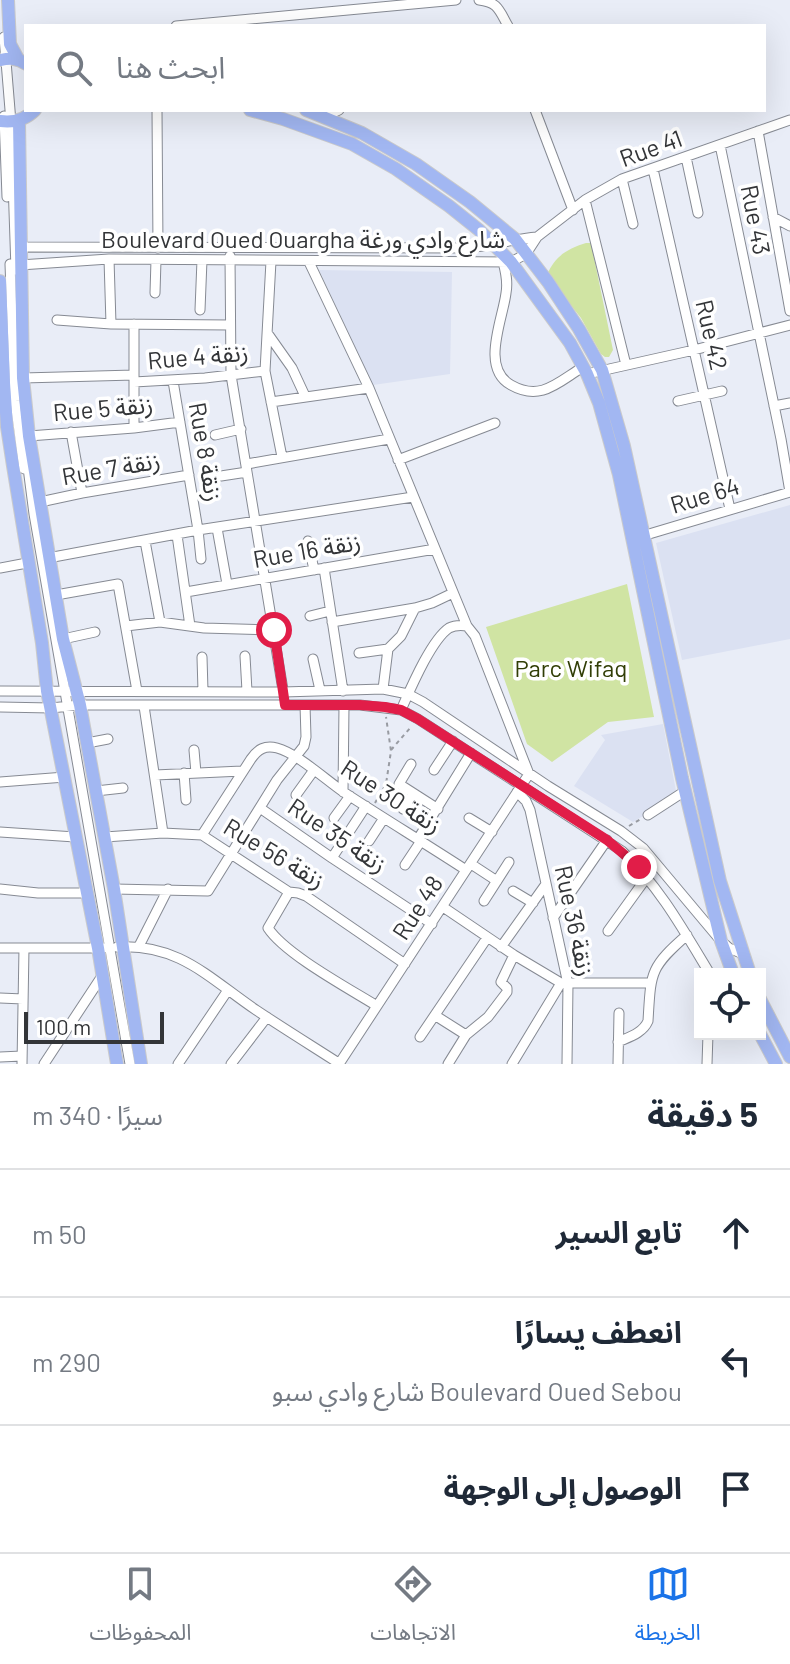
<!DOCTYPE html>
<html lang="ar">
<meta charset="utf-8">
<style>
:root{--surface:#fff;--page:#f2f2f3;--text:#1f2937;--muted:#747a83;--line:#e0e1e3;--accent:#1a73e8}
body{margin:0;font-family:Barlow,"Noto Sans Arabic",sans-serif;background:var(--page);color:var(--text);direction:rtl}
.controls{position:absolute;right:24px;bottom:24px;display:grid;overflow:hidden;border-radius:0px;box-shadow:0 8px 32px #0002}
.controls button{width:72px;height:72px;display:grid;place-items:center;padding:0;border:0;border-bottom:2px solid var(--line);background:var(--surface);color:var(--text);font:40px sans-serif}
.scale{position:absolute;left:24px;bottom:20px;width:140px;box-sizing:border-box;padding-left:8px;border:4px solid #333538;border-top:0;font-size:22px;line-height:28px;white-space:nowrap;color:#333538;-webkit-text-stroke:6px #fff;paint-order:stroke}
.stop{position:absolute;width:24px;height:24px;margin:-18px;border:6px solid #e11d48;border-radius:50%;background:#fff}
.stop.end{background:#e11d48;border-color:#fff;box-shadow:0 2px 8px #0008}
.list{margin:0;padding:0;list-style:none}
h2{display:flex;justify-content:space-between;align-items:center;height:104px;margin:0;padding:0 32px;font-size:34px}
h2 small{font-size:26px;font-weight:400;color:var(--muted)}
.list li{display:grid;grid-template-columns:52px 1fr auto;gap:24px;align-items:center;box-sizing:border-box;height:128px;padding:0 32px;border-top:2px solid var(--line)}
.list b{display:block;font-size:30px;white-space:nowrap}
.list p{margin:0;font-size:26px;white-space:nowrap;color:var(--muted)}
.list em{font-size:26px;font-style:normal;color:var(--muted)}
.icon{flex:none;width:44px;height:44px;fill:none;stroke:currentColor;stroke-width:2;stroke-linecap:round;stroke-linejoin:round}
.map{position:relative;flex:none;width:790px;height:1064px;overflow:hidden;direction:ltr}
.search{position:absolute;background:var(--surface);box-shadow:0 8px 32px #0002;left:24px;right:24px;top:24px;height:88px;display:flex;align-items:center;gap:20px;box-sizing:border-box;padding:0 28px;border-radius:0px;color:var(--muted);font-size:30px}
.sheet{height:488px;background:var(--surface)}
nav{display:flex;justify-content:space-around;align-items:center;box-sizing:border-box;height:112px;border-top:2px solid var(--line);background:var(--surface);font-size:22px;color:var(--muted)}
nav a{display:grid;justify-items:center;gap:4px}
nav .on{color:var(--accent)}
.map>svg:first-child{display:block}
.built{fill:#dbe1f2}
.green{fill:#d0e4a3}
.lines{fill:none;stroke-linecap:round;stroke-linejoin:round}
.minor-casing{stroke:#868a93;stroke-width:11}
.major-casing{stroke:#cacacb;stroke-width:14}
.path{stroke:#989ba2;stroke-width:2;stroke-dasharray:4 4;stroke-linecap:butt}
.minor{stroke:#fff;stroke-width:9}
.major{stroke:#a2b7f2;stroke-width:12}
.route{stroke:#e11d48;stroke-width:10}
.labels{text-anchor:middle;stroke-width:7;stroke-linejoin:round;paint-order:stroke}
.street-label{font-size:24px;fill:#333538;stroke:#fff}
.park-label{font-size:24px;fill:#313e06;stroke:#fff}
</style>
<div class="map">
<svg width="790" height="1064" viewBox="0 0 790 1064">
<rect width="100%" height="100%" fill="#e9edf7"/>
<!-- built -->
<path class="built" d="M319,270l133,2 -2,102 -77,11z
M790,505v134l-108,21 -26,-117z
M663,724l14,72 -44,26 -59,-36 31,-46 -4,-5z"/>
<!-- green -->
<path class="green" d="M586,243h5l22,107 -4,7h-4l-4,-3 -20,-36 -34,-43c8,-19 20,-26 39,-32z
M627,584l27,133 -46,5 -56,40 -25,-18 -41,-117z"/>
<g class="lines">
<defs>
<path id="minor" d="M479,0c19,2 20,10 29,26
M176,26l280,-26
M4,37l7,85 5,148
M157,110l1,138
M535,110l38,100
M4,116l3,81
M325,116l14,-6
M758,131l32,180
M720,145l61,294 9,53
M686,157l12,56
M653,169l77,340
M622,179l11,45
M585,200l41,165
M773,217l17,9
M20,247l446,1c24,-2 47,-9 71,-11
M230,256l1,119 53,321
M109,259l2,65
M271,261l-6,110 17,86
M309,262l60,126 98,238 8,10 54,138 -190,290
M503,262c3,11 5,20 3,31 -3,26 -26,75 5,92 30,17 47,-3 72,-18
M10,264l5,137 9,68
M20,265l89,-6 402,3 15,-8 11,-17 48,-37 37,-21 168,-59
M155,293l1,-33
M200,310l2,-50
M57,320l54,4 119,1
M268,334l24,34 13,28
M587,374l107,-24 96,-25
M23,378l111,-3
M173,381l25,149 3,29
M134,382l71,-4 60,-7
M678,401l44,-10
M271,402l98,-14
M774,406l16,-3
M134,428v-104
M71,432l11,61
M215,435l26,-6
M29,436l105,-8 46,-6
M27,460l7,54 96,550
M398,460l97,-37
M247,464l142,-25
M221,476l26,-4
M40,502l42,-9 107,-18
M217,528l10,56
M177,535l13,91
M639,537l151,-45
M145,541l15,81
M308,541l6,29
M48,558l150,-28 215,-33
M0,568l27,-5
M324,568l19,123
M186,592l249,-43
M56,595l62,-11 19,107
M310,616l20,-5
M332,622l83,-14 17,-5 21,-10
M126,626l34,-4 44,6 70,2
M63,639l32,-7
M359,653l29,-4
M245,656l2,35
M202,657l1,34
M313,659l7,31
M383,689l5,-40 13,-13 14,-28
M0,691l283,1 100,-3 25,5 15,8 125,84 73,45 22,17 78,93 8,7 14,6
M144,706l19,127
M0,707l51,1 29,-3h280l41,5 17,9 204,132c37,35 62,80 88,123
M401,710c9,-20 30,-70 48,-82 6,-3 11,-3 18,-2
M87,743l21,-4
M194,750l2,23
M411,764l-12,20 39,25
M434,770l19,-29
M184,773l2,27
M155,775l87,-4
M0,782l65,-5
M96,791l27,-3
M343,792l1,-86
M517,792l9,9 4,9 38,174 -1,80
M296,795l18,-25
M260,808l72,50 100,66
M403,809l10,-16
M648,815l37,-24
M334,818l16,-22
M469,818l23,14
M0,832l75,5
M202,835l49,-76c7,-10 14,-14 26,-11 20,5 50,33 68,45 40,26 81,51 121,77
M105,837l58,-4 39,2 87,57 9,1 8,3 99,68
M418,839l53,-86
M369,841l15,-23
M332,858l34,-52
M471,864l26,17
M405,865l16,-24
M0,889l38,4h49
M114,889l94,2 69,-111 27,-34 2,-9 -1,-32
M513,891l20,12
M289,892l-21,36c17,26 80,60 109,78
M484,901l25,-39
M443,907l71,48 47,28h89
M553,918l54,-78
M608,931l39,-54
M139,946l29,-57
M117,947c61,-4 92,31 139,63 27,18 56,36 84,54
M501,947l45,-63
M0,948h103
M0,998l23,1
M436,1016l30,19
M420,1037l67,-99
M618,1042c11,-5 25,-9 30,-21 3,-48 1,-53 39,-86
M0,1057l22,-1
M22,1064l2,-116
M44,1064l58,-88
M178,1064l50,-74
M231,1064l36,-47
M448,1064l18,-29 22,-18 19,-25v-4l-6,-6 13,-27
M512,1064l49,-81
M618,1064l1,-51
M707,1064l1,-30"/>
<path id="major" d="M8,0l2,44 8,15
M0,60c10,-2 18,-2 26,4
M250,110l33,9 69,25 44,25 53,37 30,24 32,32 59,81 17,31 12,29 20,72 63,303 39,163 12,33
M306,110l56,23 54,31 54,38 45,37 33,43 31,47 23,41 22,76 96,435 30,93
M0,121c14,2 25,-1 35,-11
M19,121l4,257 6,58 34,203 17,66 34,184 27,175
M0,281l4,102 3,44 6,39 29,177 5,48 51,257 19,116
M760,999l30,58
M760,1034l16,30"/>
</defs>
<!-- minor casing -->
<use href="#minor" class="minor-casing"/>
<!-- major casing -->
<use href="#major" class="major-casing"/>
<!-- path -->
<path class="path" d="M391,750l20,-23
M375,803l11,-19 5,-33 -5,-34
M629,826l12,-7"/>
<!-- minor -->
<use href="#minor" class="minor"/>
<!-- major -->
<use href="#major" class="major"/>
</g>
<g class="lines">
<!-- route -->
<path class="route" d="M274,630l11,75h75l25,2 16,3 17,9 189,121 32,27"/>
</g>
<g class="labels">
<!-- street labels -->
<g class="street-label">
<text transform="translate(651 149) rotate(-20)" y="8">Rue 41</text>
<text transform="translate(755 220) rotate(79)" y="8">Rue 43</text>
<text x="303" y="248">Boulevard Oued Ouargha شارع وادي ورغة</text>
<text transform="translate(711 335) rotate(77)" y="8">Rue 42</text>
<text transform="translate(198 357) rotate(-5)" y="8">Rue 4 زنقة</text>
<text transform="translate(103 409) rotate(-5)" y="8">Rue 5 زنقة</text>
<text transform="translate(205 452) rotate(80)" y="8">Rue 8 زنقة</text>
<text transform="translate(111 469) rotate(-10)" y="8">Rue 7 زنقة</text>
<text transform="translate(705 496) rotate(-17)" y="8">Rue 64</text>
<text transform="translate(307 551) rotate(-10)" y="8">Rue 16 زنقة</text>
<text transform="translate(391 797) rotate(33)" y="8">Rue 30 زنقة</text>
<text transform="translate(337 836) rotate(34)" y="8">Rue 35 زنقة</text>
<text transform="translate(274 854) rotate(31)" y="8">Rue 56 زنقة</text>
<text transform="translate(418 908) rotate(-57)" y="8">Rue 48</text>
<text transform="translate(574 921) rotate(78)" y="8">Rue 36 زنقة</text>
</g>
<!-- park labels -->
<g class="park-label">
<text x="571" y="677">Parc Wifaq</text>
</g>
</g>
</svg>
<div class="controls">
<button><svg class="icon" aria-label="locate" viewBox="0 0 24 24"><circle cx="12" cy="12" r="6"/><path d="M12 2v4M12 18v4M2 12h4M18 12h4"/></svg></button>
</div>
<div class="scale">100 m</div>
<div class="stop" style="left:274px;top:630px"></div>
<div class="stop end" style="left:639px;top:867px"></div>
<div class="search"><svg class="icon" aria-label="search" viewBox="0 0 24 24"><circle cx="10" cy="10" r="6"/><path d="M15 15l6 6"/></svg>ابحث هنا</div>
</div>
<section class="sheet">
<h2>5 دقيقة<small>سيرًا · 340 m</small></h2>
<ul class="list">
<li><svg class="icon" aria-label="ahead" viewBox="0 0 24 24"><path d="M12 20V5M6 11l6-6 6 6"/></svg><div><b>تابع السير</b></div><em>50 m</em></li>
<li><svg class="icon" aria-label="left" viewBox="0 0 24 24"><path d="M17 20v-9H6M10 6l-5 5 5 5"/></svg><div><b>انعطف يسارًا</b><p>Boulevard Oued Sebou شارع وادي سبو</p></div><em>290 m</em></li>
<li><svg class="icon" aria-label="arrive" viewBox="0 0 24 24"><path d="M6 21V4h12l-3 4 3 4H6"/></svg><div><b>الوصول إلى الوجهة</b></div></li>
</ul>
</section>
<nav>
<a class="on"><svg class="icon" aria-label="map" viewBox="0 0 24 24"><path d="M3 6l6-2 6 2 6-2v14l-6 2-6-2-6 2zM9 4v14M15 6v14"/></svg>الخريطة</a>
<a><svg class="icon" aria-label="directions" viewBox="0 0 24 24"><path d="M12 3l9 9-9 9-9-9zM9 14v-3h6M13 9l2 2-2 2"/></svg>الاتجاهات</a>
<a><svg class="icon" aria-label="saved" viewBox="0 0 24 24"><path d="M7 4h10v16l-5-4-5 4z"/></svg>المحفوظات</a>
</nav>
